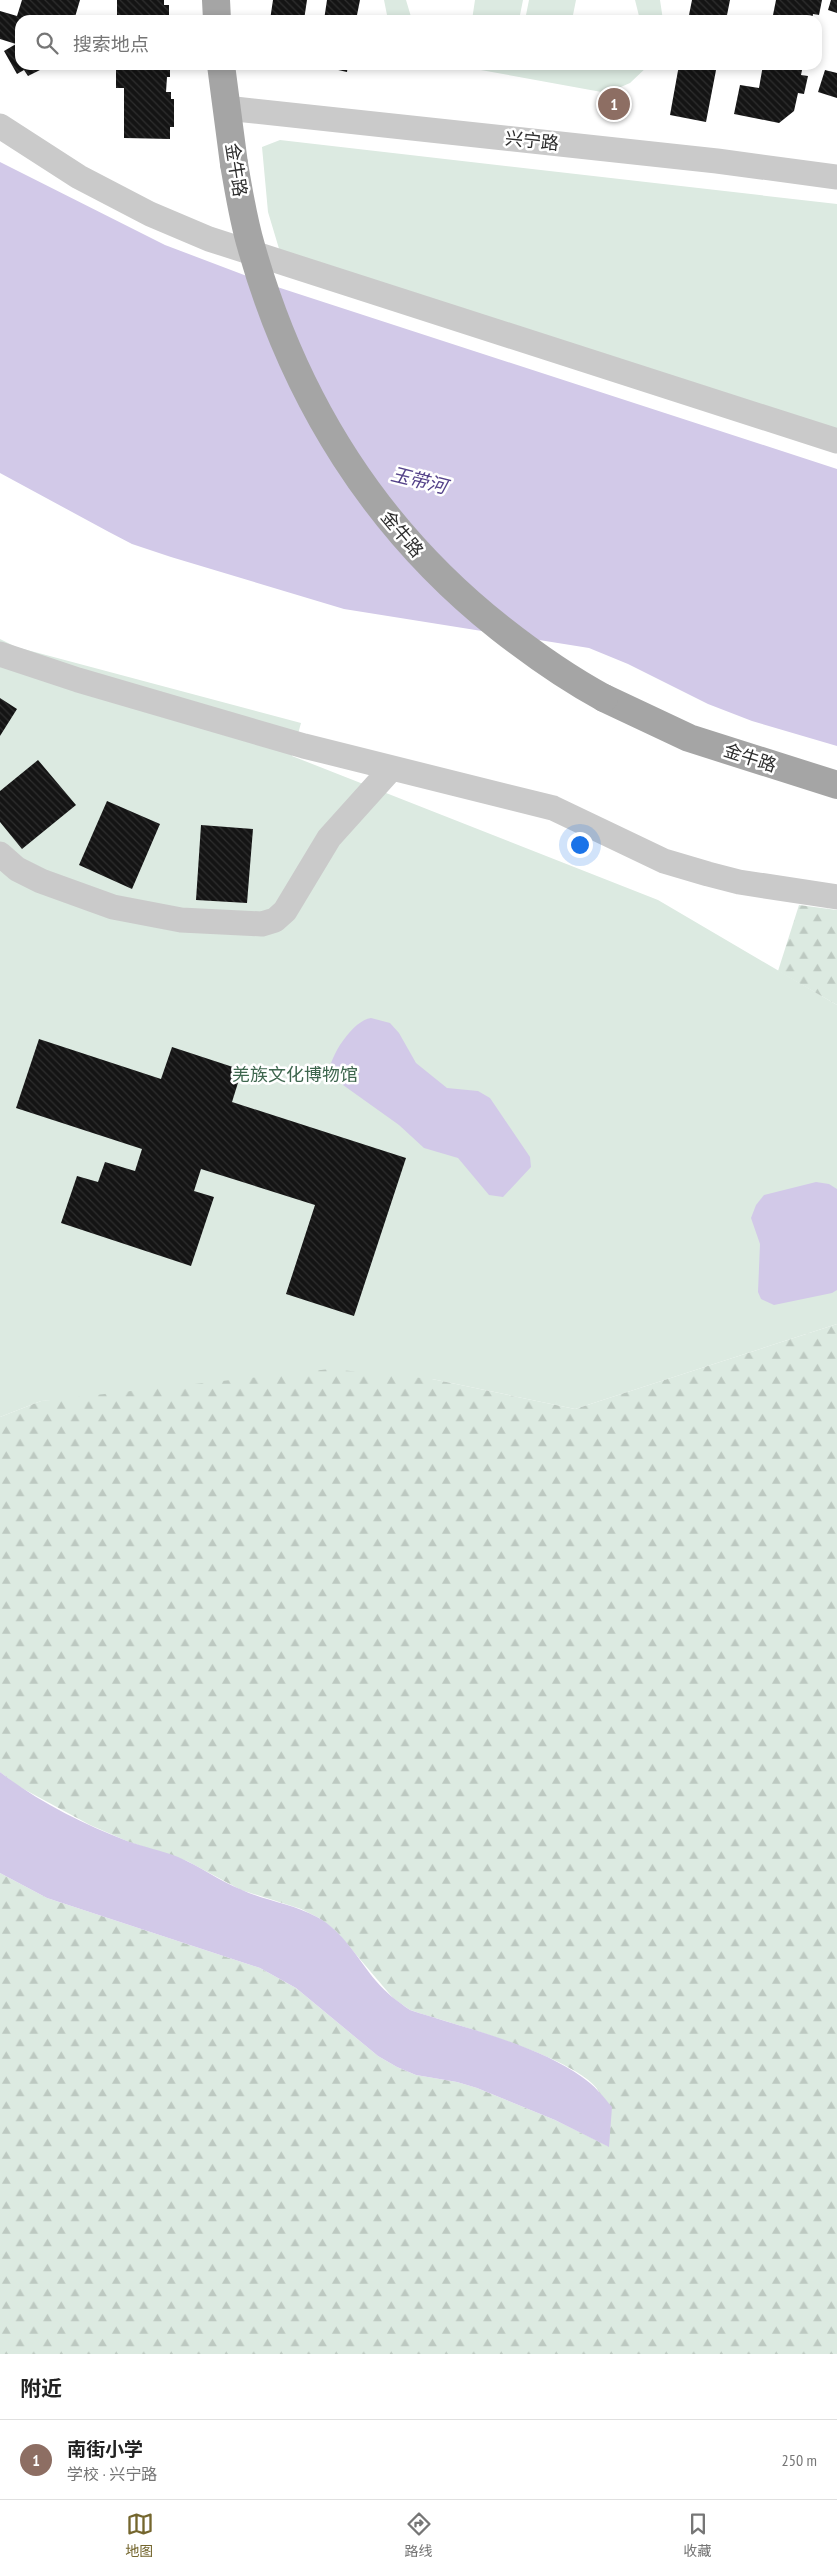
<!DOCTYPE html>
<html lang="zh">
<meta charset="utf-8">
<style>
:root{--surface:#fff;--page:#f2f2f2;--text:#222;--muted:#767676;--line:#e0e0e0;--accent:#74662e}
body{margin:0;font-family:"PT Sans Narrow","Noto Sans SC",sans-serif;background:var(--page);color:var(--text)}
.you{position:absolute;left:579px;top:844px;width:18px;height:18px;margin:-12px;border:4px solid #fff;border-radius:50%;background:#1a73e8;box-shadow:0 0 0 8px #1a73e833}
.badge{display:grid;place-items:center;width:32px;height:32px;border-radius:50%;background:var(--accent);color:#fff;font-size:16px;font-weight:700}
.pin{position:absolute;translate:-50% -50%;border:2px solid #fff;box-shadow:0 1px 5px #0006}
.list{margin:0;padding:0;list-style:none}
h2{display:flex;justify-content:space-between;align-items:center;height:65px;margin:0;padding:0 20px;font-size:21px}
h2 small{font-size:16px;font-weight:400;color:var(--muted)}
.list li{display:grid;grid-template-columns:32px 1fr auto;gap:15px;align-items:center;box-sizing:border-box;height:80px;padding:0 20px;border-top:1px solid var(--line)}
.list b{display:block;font-size:19px;white-space:nowrap}
.list p{margin:0;font-size:16px;white-space:nowrap;color:var(--muted)}
.list em{font-size:16px;font-style:normal;color:var(--muted)}
.icon{flex:none;width:28px;height:28px;fill:none;stroke:currentColor;stroke-width:2;stroke-linecap:round;stroke-linejoin:round}
.map{position:relative;flex:none;width:837px;height:2354px;overflow:hidden}
.search{position:absolute;background:var(--surface);box-shadow:0 2px 8px #0003;left:15px;right:15px;top:15px;height:55px;display:flex;align-items:center;gap:12px;box-sizing:border-box;padding:0 18px;border-radius:15px;color:var(--muted);font-size:19px}
.sheet{height:145px;background:var(--surface)}
nav{display:flex;justify-content:space-around;align-items:center;box-sizing:border-box;height:70px;border-top:1px solid var(--line);background:var(--surface);font-size:14px;color:var(--muted)}
nav a{display:grid;justify-items:center;gap:2px}
nav .on{color:var(--accent)}
.map>svg:first-child{display:block}
.green{fill:#dceae1}
.forest{fill:url(#forest-firs)}
.water{fill:#d2c9e8}
.building{fill:url(#building-back-hatch)}
.lines{fill:none;stroke-linecap:round;stroke-linejoin:round}
.minor{stroke:#cacaca;stroke-width:25}
.major{stroke:#a5a5a5;stroke-width:28}
.major-bridge{stroke:#a5a5a5;stroke-width:28}
.labels{text-anchor:middle;stroke-width:5;stroke-linejoin:round;paint-order:stroke}
.street-label{font-size:18px;fill:#2d2d2d;stroke:#fff}
.park-label{font-size:18px;fill:#3e664e;stroke:#fff}
.water-label{font-size:19px;font-style:italic;fill:#544289;stroke:#fff}
</style>
<div class="map">
<svg width="837" height="2354" viewBox="0 0 837 2354">
<defs>
<pattern id="forest-firs" width="22" height="20" patternUnits="userSpaceOnUse" patternTransform="scale(1.25)"><rect width="22" height="20" fill="#dceae1"/><path d="M5 1l3.5 6h-7zM16 11l3.5 6h-7z" fill="#bdc9c1"/></pattern>
<pattern id="building-back-hatch" width="6" height="6" patternUnits="userSpaceOnUse" patternTransform="scale(1.25)"><rect width="6" height="6" fill="#141414"/><path d="M-1 5l2 2M0 0l6 6M5-1l2 2" fill="none" stroke="#2e2e2e"/></pattern>
</defs>
<rect width="100%" height="100%" fill="#fff"/>
<!-- green -->
<path class="green" d="M384,0h22l6,20h-24z
M475,0h48l-4,20h-47z
M529,0h47l-4,20h-47z
M635,0h25l3,20h-23z
M453,65h112l25,5 23,-5h36l-19,18 -23,10z
M280,140l557,64v226l-557,-178 -12,-40 -6,-65z
M0,639l16,8 285,76 -9,33 366,144 179,105v319l-262,85 -143,-30 -391,22 -41,16z"/>
<!-- forest -->
<path class="forest" d="M799,905l38,5v95l-59,-34z
M837,1324v1030h-837v-481l47,25 213,70 36,20 82,68 19,11 19,8 41,7 20,6 78,32 53,26c-1,-10 -5,-49 -10,-56 -24,-34 -146,-66 -188,-80l-17,-12 -57,-67 -17,-13 -18,-9 -60,-19 -54,-29 -58,-19 -39,-17 -72,-39 -18,-14v-355l41,-16 289,-32 102,10 143,30z"/>
<!-- water -->
<path class="water" d="M0,162l165,83 103,39 569,185v277l-85,-25 -44,-17 -80,-40 -39,-16 -245,-39 -173,-52 -39,-13 -23,-12 -109,-59z
M371,1018l19,5 9,10 17,30 31,25 31,3 12,7 40,59 1,10 -28,30 -14,-2 -31,-37 -34,-10 -25,-23 -70,-50c-1,-17 24,-55 42,-57z
M816,1182l13,2 8,5v101l-5,3 -58,12 -13,-6 -3,-7 2,-48 -9,-26 5,-13 8,-10z
M0,1772c37,29 83,52 127,69 16,6 34,9 51,16 22,9 41,24 64,33 24,11 51,14 75,27 26,14 40,41 59,64 10,12 21,20 34,29 54,18 126,34 172,67 12,8 21,19 30,30l-3,40 -54,-27 -78,-32 -20,-6 -41,-7 -19,-8 -19,-11 -82,-68 -36,-20 -213,-70 -47,-25z"/>
<!-- building -->
<path class="building" d="M22,0h58l-5,17 2,3h-57v45l26,2 -18,9 -4,-6 -7,4 -13,-23 12,-7 -16,-5v-28l17,5z
M117,0h47v5h5v15h-52z
M273,0h34l-3,20h-34z
M327,0h33l-4,20h-32z
M692,0h38l-4,20h-38z
M776,0h46l-3,15 -6,-1 -1,6h-40z
M831,0h6v13l-9,-3z
M116,65h54v12h-3l-1,15h5v7h3v28h-4v12l-46,-1v-50h-8z
M316,65h32l-1,7z
M679,65h38l-11,57 -36,-7z
M763,65h40l-2,10 7,1 -4,18 -6,-1 -4,18 -15,12 -45,-9 6,-29 19,3z
M825,70l12,3v25l-19,-6z
M0,698l17,11 -17,27z
M38,760l38,45 -54,44 -22,-27v-31z
M107,801l53,23 -28,65 -53,-24z
M201,825l52,4 -6,74 -51,-3z
M39,1039l122,40 11,-32 70,23 -10,32 174,56 -52,158 -68,-22 29,-89 -114,-36 -7,22 20,6 -23,69 -130,-43 16,-47 21,6 7,-20 30,9 7,-22 -126,-41z"/>
<g class="lines">
<!-- minor -->
<path class="minor" d="M226,108l491,53 120,16
M0,126l79,51 71,37 59,25 628,202
M0,654l78,26 226,66 249,62 111,53 44,13 31,8 98,15
M0,854l17,15 24,12 72,26 68,13 81,4 13,-4 10,-9 44,-73 63,-70"/>
<!-- major -->
<path class="major" d="M216,0l1,20
M221,65l13,99
M604,698l85,40 148,47"/>
<!-- major-bridge -->
<path class="major-bridge" d="M234,164c5,28 9,55 17,82 43,153 125,284 249,382 33,26 67,50 104,70"/>
</g>
<g class="labels">
<!-- street labels -->
<g class="street-label">
<text transform="translate(532 141) rotate(6)" y="6">兴宁路</text>
<text transform="translate(236 170) rotate(81)" y="6">金牛路</text>
<text transform="translate(402 534) rotate(50)" y="6">金牛路</text>
<text transform="translate(750 758) rotate(18)" y="6">金牛路</text>
</g>
<!-- park labels -->
<g class="park-label">
<text x="295" y="1081">羌族文化博物馆</text>
</g>
<!-- water labels -->
<g class="water-label">
<text transform="translate(419 480) rotate(14)" y="7">玉带河</text>
</g>
</g>
</svg>
<div class="you"></div>
<div class="pin badge" style="left:614px;top:104px;background:#8d6e63">1</div>
<div class="search"><svg class="icon" aria-label="search" viewBox="0 0 24 24"><circle cx="10" cy="10" r="6"/><path d="M15 15l6 6"/></svg>搜索地点</div>
</div>
<section class="sheet">
<h2>附近<small></small></h2>
<ul class="list">
<li><span class="badge" style="background:#8d6e63">1</span><div><b>南街小学</b><p>学校 · 兴宁路</p></div><em>250 m</em></li>
</ul>
</section>
<nav>
<a class="on"><svg class="icon" aria-label="map" viewBox="0 0 24 24"><path d="M3 6l6-2 6 2 6-2v14l-6 2-6-2-6 2zM9 4v14M15 6v14"/></svg>地图</a>
<a><svg class="icon" aria-label="directions" viewBox="0 0 24 24"><path d="M12 3l9 9-9 9-9-9zM9 14v-3h6M13 9l2 2-2 2"/></svg>路线</a>
<a><svg class="icon" aria-label="saved" viewBox="0 0 24 24"><path d="M7 4h10v16l-5-4-5 4z"/></svg>收藏</a>
</nav>
